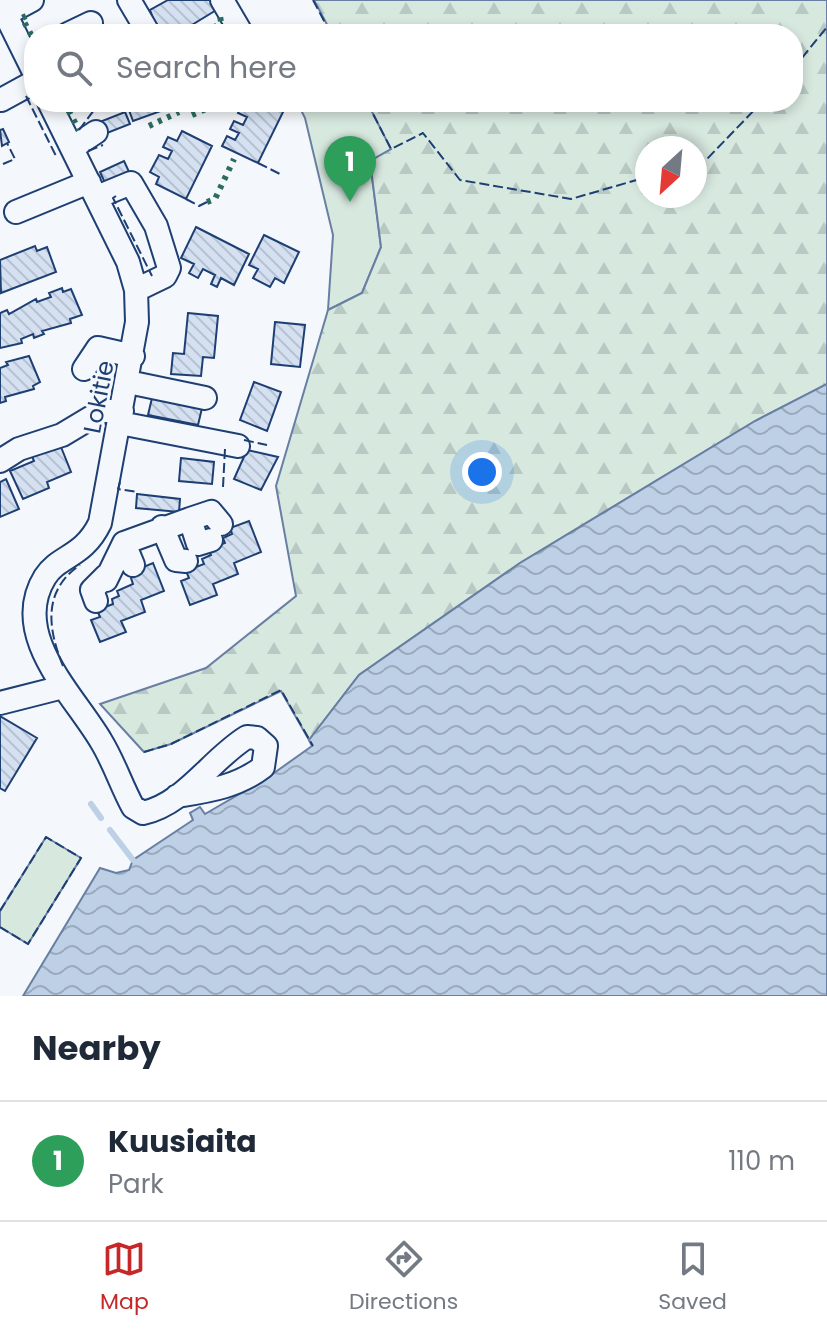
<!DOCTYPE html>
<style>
:root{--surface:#fff;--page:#f6f6f7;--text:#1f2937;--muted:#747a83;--line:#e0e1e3;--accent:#c62828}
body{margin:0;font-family:Poppins,sans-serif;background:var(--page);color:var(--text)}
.compass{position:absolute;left:635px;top:136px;width:72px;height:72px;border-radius:50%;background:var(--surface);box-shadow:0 4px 12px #0003;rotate:206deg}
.you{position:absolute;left:482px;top:472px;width:28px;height:28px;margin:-20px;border:6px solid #fff;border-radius:50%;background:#1a73e8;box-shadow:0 0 0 12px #1a73e833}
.badge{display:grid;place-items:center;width:52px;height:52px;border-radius:50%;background:var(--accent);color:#fff;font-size:26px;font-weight:700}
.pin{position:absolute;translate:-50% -66px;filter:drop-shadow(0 2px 4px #0008)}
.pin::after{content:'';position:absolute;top:42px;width:28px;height:24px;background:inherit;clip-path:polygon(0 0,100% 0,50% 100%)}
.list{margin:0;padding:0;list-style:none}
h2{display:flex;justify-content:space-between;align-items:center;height:104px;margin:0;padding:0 32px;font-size:34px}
h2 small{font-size:26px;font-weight:400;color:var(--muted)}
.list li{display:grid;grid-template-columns:52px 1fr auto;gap:24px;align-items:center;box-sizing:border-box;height:120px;padding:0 32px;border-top:2px solid var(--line)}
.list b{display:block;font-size:30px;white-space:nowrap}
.list p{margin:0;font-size:26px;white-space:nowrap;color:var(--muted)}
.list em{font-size:26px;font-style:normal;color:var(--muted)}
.icon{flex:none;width:44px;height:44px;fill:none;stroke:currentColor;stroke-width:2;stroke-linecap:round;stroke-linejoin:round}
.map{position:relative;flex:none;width:827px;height:996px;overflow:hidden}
.search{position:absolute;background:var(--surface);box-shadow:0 4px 12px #0003;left:24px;right:24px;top:24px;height:88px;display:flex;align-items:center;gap:20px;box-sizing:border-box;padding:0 28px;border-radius:32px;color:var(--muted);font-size:30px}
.sheet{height:224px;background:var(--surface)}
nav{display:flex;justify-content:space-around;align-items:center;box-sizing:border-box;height:112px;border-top:2px solid var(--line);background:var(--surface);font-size:22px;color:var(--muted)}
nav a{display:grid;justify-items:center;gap:4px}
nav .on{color:var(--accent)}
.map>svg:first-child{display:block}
.green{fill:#d7e8df;stroke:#687fa3;stroke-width:2}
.forest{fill:url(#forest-firs);stroke:#687fa3;stroke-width:2;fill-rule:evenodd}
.water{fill:url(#water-waves);stroke:#687fa3;stroke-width:2}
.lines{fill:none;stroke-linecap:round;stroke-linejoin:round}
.stream{stroke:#bed0e5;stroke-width:6}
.building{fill:url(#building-back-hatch);stroke:#1d3f73;stroke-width:2}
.minor-casing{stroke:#1d3f73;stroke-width:26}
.minor{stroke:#f4f7fb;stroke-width:22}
.hedge{stroke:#2c6c60;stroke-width:6;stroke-dasharray:4 6;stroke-linecap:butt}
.fence{stroke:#1d3f73;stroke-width:2;stroke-dasharray:10 4;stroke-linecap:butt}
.labels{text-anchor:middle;stroke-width:6;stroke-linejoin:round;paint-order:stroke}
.street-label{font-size:24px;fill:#1d3f73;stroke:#f4f7fb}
</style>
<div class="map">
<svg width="827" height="996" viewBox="0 0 827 996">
<defs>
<pattern id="forest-firs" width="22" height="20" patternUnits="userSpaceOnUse" patternTransform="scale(2)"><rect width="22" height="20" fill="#d7e8df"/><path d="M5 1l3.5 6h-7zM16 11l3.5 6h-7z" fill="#b8c8c3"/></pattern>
<pattern id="water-waves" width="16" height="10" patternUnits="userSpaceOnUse" patternTransform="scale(2)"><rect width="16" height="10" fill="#bed0e5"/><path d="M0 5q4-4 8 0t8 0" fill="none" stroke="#9aaabe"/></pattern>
<pattern id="building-back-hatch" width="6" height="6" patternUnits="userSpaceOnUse" patternTransform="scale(2)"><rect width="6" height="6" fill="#d5e0f0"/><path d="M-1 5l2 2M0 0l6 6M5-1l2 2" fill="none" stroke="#b6c1d1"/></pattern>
</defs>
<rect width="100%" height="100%" fill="#f4f7fb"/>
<!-- green -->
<path class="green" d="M297,102h465l-67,46 -281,-11 -44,24 11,86 -19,46 -34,17 5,-75 -28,-117z
M46,837l35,21 -53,86 -28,-17v-16z"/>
<!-- forest -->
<path class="forest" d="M314,0h513v384l-72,37 -235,142 -161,112 -50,65 -28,-49 -110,53 -27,8 -44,-48 106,-36 90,-72 -20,-110 52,-176 34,-17 19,-46 -11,-86 21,-12 -24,-47h426v-68h-461zM647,148h48v48h-48z"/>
<!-- water -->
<path class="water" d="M827,384v612h-804l77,-128 16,5 13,-3 4,-10 60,-40 -3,-7 10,-6 5,7 62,-36 45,-32 -3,-6 50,-65 161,-112 235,-142z"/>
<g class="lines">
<!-- stream -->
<path class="stream" d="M91,804l10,14
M110,830l23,30"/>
</g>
<!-- building -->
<path class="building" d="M168,0h45l5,9 -41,25h-18l-9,-24z
M126,102h32l3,9 -28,10z
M254,102h13l17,8 -26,53 -36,-17 5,-10 8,4 4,-7 -9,-4 4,-8 9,4 4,-8 -9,-4 5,-10 9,4z
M125,112l5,12 -28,11 -5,-12z
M3,129l6,13 -7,4 -2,-16z
M182,131l30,15 -26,53 -30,-15 3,-7 -9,-5 9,-17 9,4 4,-8 -9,-4 5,-10 9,4z
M124,161l6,13 -24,11 -6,-13z
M196,227l53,27 -15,31 -13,-7 -4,9 -6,-3 4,-9 -12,-6 -5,9 -9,-5 5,-9 -13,-6z
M264,235l35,17 -15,31 -9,-5 -5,9 -17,-9 5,-9 -9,-4z
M35,246l2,5 10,-4 9,25 -55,21 -1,-33z
M62,288l1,4 8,-3 11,26 -12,4 1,4 -29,8 2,3 -10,4 -1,-4 -12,5 1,4 -22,5v-35l7,-3 2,4 27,-15 1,3 14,-5 -2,-4z
M188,313l30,3 -4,42 -11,-1 -2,19 -30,-2 2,-21 11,1z
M275,322l30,3 -5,42 -29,-3z
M29,356l11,26 -7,4 1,3 -29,8 1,4 -6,2v-35l8,-3 -2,-3z
M254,382l27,10 -14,39 -27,-11z
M152,398l50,10 -4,17 -50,-10z
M59,442l12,30 -24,10 2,6 -26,11 -13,-28 24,-10 -3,-7z
M247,450l31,7 -17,33 -27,-11z
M181,458l33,4 -2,22 -33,-3z
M6,479l13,30 -19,8v-35z
M137,494l43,5 -1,13 -43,-4z
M249,521l12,31 -27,11 4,11 -25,10 4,11 -27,10 -9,-24 8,-3 -3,-7 18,-7 -2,-5 9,-4 -3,-6 17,-6 -2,-5 9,-4 -2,-6z
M153,563l11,28 -23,9 4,12 -24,9 5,11 -26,10 -9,-22 9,-3 -3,-7 16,-6 -1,-5 7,-3 -2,-5 16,-7 -2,-6 7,-3 -2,-5z
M0,716l37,22 -32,53 -5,-3z"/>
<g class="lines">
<defs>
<path id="minor" d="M129,0l20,34
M222,0l20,34
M0,3l34,69
M6,14l26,-14
M68,34l23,-11
M1,100l33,-18
M49,102l79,160 8,28 1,32 -37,201c-17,35 -41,32 -55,54 -36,58 29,118 56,164 13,21 20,44 32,66l10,6c42,-9 68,-54 104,-76l10,1 9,8 -3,21c-26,20 -55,24 -86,29
M72,148l24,-16
M97,197l34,-14 25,43 13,42 -4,8 -29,14
M16,212l73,-30
M84,369l14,-21 35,8
M128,382l77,16
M120,423l118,23
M0,461l19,-12 43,-14 40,-24h20
M162,527l14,33 10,1
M211,540l-13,4 -8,-25 21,-7 10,12
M133,565l-9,-22 66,-24
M106,580l18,-37
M96,601l-4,-11 14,-14
M0,703l63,-16"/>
</defs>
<!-- minor casing -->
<use href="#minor" class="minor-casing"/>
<!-- minor -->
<use href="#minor" class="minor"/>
<!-- hedge -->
<path class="hedge" d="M26,16l-4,2 12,22
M206,34l15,-12 -1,-6
M64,102l15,28
M192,115l30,-13
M149,126l30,-14
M207,202l8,-3 19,-40"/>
<!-- fence -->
<path class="fence" d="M313,0l18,34
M793,69l34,-42
M26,96l30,60
M367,102l24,47 32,-16 37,47 111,19 76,-22
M79,130l21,-28
M88,151l15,-6
M258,163l24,12
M3,164l12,-5 -8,-16
M695,164l11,-4 56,-58
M116,196l-3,2 39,78
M186,199l13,7 8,-4
M244,440l23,5
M120,482l-2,7 19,3
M223,487l2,-38
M63,666c-15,-37 -21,-75 17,-101
M144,752l27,-8 110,-54 32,56
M0,911l46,-74 35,21 -53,86 -28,-17"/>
</g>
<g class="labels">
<!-- street labels -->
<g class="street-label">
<text transform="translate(99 397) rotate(-79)" y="8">Lokitie</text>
</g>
</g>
</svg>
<svg class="compass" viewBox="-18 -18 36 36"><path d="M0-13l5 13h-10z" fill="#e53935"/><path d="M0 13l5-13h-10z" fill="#747a83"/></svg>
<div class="you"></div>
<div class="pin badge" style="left:350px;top:202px;background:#2e9e5b">1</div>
<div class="search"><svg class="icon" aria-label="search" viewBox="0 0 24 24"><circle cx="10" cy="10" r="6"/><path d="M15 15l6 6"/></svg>Search here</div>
</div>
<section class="sheet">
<h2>Nearby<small></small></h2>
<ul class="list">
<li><span class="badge" style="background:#2e9e5b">1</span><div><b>Kuusiaita</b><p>Park</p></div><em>110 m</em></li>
</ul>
</section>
<nav>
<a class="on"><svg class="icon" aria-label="map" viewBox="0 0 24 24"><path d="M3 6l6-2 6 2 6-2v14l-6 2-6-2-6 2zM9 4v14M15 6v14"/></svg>Map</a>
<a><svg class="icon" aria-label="directions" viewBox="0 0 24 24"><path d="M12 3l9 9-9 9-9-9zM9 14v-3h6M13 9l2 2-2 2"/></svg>Directions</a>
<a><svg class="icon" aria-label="saved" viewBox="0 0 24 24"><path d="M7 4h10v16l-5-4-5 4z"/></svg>Saved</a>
</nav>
